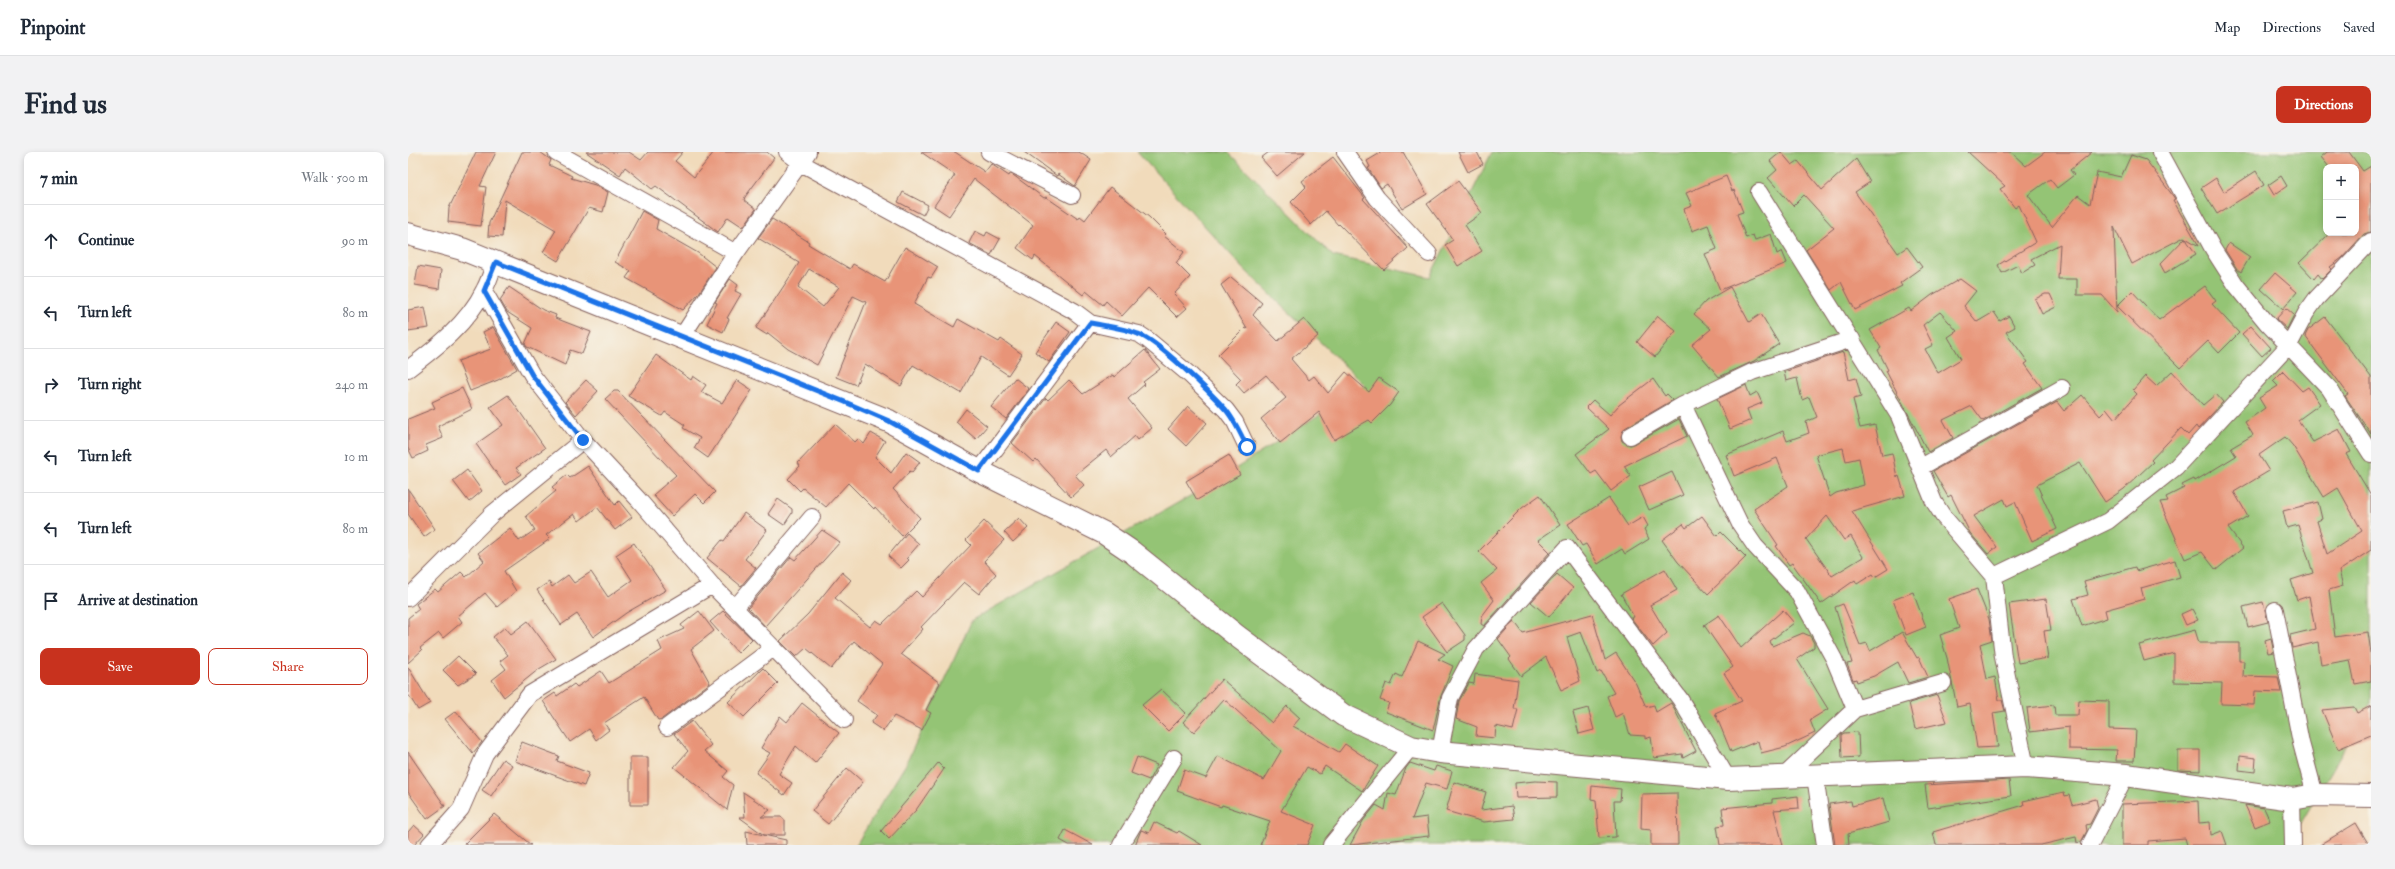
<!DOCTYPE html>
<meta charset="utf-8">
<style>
:root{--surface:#fff;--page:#f2f2f3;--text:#1f2937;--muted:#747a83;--line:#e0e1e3;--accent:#c8321e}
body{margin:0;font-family:"IM FELL Double Pica",serif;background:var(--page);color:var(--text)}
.controls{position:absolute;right:12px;top:12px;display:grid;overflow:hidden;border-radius:8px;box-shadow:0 2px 6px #0003}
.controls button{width:36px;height:36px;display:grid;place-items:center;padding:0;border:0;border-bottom:1px solid var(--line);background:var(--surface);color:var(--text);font:20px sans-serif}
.stop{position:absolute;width:12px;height:12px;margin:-9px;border:3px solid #1a73e8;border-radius:50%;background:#fff}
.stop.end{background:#1a73e8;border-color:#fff;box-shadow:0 1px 4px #0008}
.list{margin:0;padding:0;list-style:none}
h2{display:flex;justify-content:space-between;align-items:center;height:52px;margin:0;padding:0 16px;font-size:17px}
h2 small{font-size:13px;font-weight:400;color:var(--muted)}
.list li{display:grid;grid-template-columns:26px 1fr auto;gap:12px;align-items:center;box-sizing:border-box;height:72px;padding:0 16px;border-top:1px solid var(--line)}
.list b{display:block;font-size:15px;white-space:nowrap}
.list em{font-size:13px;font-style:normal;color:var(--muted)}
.actions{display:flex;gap:8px;padding:12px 16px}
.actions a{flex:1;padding:9px 0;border:1px solid var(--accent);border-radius:8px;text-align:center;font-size:14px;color:var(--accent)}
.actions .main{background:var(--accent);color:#fff}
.icon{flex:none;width:22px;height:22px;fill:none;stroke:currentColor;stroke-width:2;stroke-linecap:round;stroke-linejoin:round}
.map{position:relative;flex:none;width:1963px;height:693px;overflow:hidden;border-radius:8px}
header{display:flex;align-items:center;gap:24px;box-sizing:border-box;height:56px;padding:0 20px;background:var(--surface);border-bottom:1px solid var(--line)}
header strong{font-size:19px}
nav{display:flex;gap:22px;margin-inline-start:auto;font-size:14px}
.intro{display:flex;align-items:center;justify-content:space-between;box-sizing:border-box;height:96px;padding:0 24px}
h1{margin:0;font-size:28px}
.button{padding:10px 18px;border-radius:8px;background:var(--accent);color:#fff;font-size:14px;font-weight:700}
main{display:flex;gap:24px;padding:0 24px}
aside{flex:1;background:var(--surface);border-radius:8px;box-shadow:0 2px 6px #0003}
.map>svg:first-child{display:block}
.green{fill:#94c474;stroke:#6f7250;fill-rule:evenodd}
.building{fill:#e89478;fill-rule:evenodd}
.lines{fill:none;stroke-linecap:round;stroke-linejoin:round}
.minor-casing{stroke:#84615d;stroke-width:18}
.secondary-casing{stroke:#84615d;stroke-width:24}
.minor{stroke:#fff;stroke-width:16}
.secondary{stroke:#fff;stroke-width:22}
.route{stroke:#1a73e8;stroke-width:5}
</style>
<header>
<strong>Pinpoint</strong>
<nav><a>Map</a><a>Directions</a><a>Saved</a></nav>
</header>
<div class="intro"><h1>Find us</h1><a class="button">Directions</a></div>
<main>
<aside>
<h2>7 min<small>Walk · 500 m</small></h2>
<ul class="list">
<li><svg class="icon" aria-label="ahead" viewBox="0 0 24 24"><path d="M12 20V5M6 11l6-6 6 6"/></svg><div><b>Continue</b></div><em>90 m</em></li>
<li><svg class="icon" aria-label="left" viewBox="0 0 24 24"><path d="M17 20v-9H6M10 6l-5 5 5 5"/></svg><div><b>Turn left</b></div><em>80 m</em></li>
<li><svg class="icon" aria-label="right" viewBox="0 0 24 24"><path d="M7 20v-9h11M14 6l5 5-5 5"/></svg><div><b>Turn right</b></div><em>240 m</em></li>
<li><svg class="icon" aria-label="left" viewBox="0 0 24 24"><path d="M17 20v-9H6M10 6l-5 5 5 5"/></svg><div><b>Turn left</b></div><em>10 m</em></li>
<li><svg class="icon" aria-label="left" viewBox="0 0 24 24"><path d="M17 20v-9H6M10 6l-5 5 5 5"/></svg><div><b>Turn left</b></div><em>80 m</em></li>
<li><svg class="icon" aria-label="arrive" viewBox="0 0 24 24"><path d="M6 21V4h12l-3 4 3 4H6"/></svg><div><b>Arrive at destination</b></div></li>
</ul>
<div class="actions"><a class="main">Save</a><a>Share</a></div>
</aside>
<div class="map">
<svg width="1963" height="693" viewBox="0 0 1963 693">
<rect width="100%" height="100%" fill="#f7f3e8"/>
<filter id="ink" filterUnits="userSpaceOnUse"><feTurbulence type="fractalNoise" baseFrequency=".025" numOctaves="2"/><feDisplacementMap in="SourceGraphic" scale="8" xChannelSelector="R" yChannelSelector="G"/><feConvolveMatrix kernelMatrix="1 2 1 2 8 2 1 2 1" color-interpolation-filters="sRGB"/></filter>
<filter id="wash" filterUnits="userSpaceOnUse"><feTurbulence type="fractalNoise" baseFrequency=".012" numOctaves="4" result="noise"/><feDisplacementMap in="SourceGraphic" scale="16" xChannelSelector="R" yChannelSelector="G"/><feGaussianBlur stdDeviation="0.9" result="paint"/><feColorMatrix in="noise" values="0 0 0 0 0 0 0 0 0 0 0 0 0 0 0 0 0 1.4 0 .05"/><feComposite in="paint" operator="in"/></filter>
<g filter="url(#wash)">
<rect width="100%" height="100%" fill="#f1dbbb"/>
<!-- green -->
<path class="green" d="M729,0h91l105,104 97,21 62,-125h879v552l-83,141h-1432l50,-81 66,-144 246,-140 147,-95 -121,-116zM1918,15h30v66h-30z"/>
<g id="blocks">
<!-- building -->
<path class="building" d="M68,0h20l-16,34 6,1 -5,39 -33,-4 1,-14z
M114,0h18l11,8 -2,5 23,11 -1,2 24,7 13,7 -5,20 -14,-4 -31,53 -15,-9 13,-22 -51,-30 -3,37 -14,-1 1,-13z
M178,0h43l12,8 7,-8h35l-8,9 19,16 20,-25h53l7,6 -29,39 -1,3 12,9 -13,18 -15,-10 -10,15 -62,-46 -4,3 -27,-22 -5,8z
M513,0h34l30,20 6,-8 18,12 1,-2 3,1 31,23 2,-1 32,22 2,-3 5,4 25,-33 39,30 17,17 -2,2 20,16 -8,11 14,14 -16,17 13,14 -10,9 -29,-29 -26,28 -16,-15 -3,4 -17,-14 -3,4 -48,-39 -2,4 -16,-12 16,-23 -59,-46 -25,37 -15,-10 21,-31z
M616,0h55l12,8 -16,26 -17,-12 -1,2z
M861,0h36l-28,24 -16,-18z
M974,0h21l24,42 -25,15 -15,-25 -6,4 -13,-20 2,-1 -3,-6z
M1050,0h19l6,12 -15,8z
M1373,0l11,13 6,-4 24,29 34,-31 14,23 -15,10 43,61 9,-6 15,20 -22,16 2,3 -47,24 -14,-28 -10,8 -25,-40 28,-22 -30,-33 -11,11 -25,-28 9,-8 -7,-9z
M1560,0h43l15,14 19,-14h47l-22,18 4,5 -17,13 -7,-9 -22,16 24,32 26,-32 12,9 7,-32 24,5 10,-22 15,5 27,36 2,3 -2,1 26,46 -15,-9 -52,27 -18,-37 3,85 -15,-17h-25v-16h-19l2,-35 -29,15 4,6 -13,8 -4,-8 -16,8 -4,-8 38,-23 -17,-37 -4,3 -15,-19 5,-3z
M1919,0h22l14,19 8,-5v66l-7,2 -22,24 -12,9 2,2 -10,10 -4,-5 -4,5 -15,-16 31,-30h26v-66h-27l-8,-10z
M925,5l32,41 -2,1 45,49 -24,22 -45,-46 -1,1 -12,-14 -15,14 -20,-23 15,-15 -4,-6z
M1848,19l8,14 -47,29 -16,-26 15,-10 8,14z
M1318,24l6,15 2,-1 9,22 -6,2 9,24 7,-3 2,5 16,-6 6,20 5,-3 5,12 -67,27 -15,-36 12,-5 -9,-24 -16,6 -8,-22 8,-3 -6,-13z
M1873,24l6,10 -13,9 -6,-10z
M1050,29l24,32 -17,12 17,26 -24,15 -13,-21 8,-5 -26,-36z
M495,40l25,13 -5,10 -25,-13z
M234,59l16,9 -2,9 42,24 18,14 -17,26 -16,17 -57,-32 5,-7 -16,-9z
M364,67l37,23 -1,2 42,25 3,-5 32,18 20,-35 33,20 -7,11 -3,-1 -14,27 40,23 4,-8 41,23 2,-3 21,15 -14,21 -27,-18 -20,36 -48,-28 -12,21 -36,-22 -9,21 -20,-8 30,-75 -13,-6 -36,69 -29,-16 -20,-16 -1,2 -11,-7 43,-65 -41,-25zM401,117l30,18 -16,20 -25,-20z
M567,79l10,5 2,-4 13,7 -9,16 -22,-12z
M1777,86l11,16 -31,19 -5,-9z
M1821,91l21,14 -9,15 -4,-3 -12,-19z
M10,114l23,4 -2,19 -24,-4z
M1867,121l22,19 -14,17 -22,-20z
M823,125l31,26 -9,12 25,26 26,-22 14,17 -27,23 18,21 5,-4 14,17 18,-21 23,20 10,-14 20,14 -9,13 -18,18 -3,-3 -35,20 -15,-28 -39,31 -19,-24 25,-21 -20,-23 -22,18 -8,-9 5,-5 -23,-24 27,-27 2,1 -26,-44z
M322,127l8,6 -3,6 6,3 -14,24 2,1 -6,13 -16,-8 10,-21 -2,-1z
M1552,127l16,12 -12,15 13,16 17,-10 6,9 9,-5 6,11 -9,5 22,30 -3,2 17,24 -59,33 -11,-15 -29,14 10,18 -25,14 -42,-81 2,-1 -10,-20 3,-2 -11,-18 39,-22 2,3 21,-16zM1532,160l17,19 -9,6 13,22 -23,14 -13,-24 8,-4 -10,-20z
M1797,134l11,15 -4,3 27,29 -20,20 -11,-12 -28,27 -63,-62 15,-15 27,29z
M101,135l34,23 13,5 -1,3 36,14 -9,22 -12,-4 -5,15 -38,-18 -2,-3 7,-16 -25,-16 -7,-12z
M1322,135l19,35 12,-8 18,30 -25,17 -35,16 -27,-32 19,-16 -17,-15 12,-13z
M1637,142h5l6,13 -14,7 -7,-15z
M17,155l4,21 -21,3v-21z
M1878,156l8,7 -7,14 -11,-10z
M1250,164l18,15 -21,26 -18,-15z
M1917,165l46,60v57l-26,-38 3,-2 -43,-58 3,-6z
M648,170l14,10 -21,30 -14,-10z
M1843,174l20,22 -9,8 -20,-22z
M85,175l24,42 -19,11 -28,11 -12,-30 33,-12 -8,-17z
M737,198l15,19 -17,13 2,2 -17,15 24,29 -14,12 -3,-4 -24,21 -5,-7 -31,25 9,10 -13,12 -35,-38 -3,3 -21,-19 34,-45 2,2 21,-20 14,14 30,-19 1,2z
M1435,200l6,28 7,-2 5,19 -8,2 7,29 15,-3 7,30 10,-2 5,24 2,-1 6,20 -53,15 36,58 -13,8 -2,-3 -16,10 -2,-4 -34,24 -29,-41 -3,2 -13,-19 2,-1 -24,-36 34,-23 -11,-28 -43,18 -8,-21 57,-24 4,10 22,-8 -3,-11 11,-5 -8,-20 -7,3 -5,-22 -11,3 -2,-9zM1435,296l3,13 13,-3 5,27 -28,8 -6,4 -14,-42zM1419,364l17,24 7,-4 12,21 -31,19 -26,-37z
M248,203l35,25 2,-4 13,9 -5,7 21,11 15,-23 15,10 -44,68 -14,-10 6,-10 -17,-10 2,-3 -20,-13 -3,4 -34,-20z
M1764,219l31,34 13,-11 7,8 -25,27 -2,-3 -8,9 -7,-7 -30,32 2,2 -29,27 -19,13 -25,-39 -43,22 20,44 -25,12 -17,-39 -8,4 -3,-7 -30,17 23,31 -9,7 -18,-21 -19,-38 -3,2 -15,-26 124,-69 7,9 18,-16 18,21 7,-7 8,10 22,-25 -4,-4 12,-14 11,10z
M1875,219l19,20 6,-4 12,17 -22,16 15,22 26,-13 12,23 -5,2 25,41v55l-32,21 4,15 -14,4 6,47 33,-5 3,21v28l-16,3 -5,-24 -29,5 -3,-23 -26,6 -2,-13 25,-6 -6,-33 -12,4 -6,-20 22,-7 -15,-48 -11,3 -4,-17 35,-9 4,17 -5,2 10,33 35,-23 -24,-43 -14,9 -31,-51 -8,-9 -26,18 10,16 -35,21 14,24 -20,12 15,20 -27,22 -14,-18 -17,7 -25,-57 8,-1 -2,-4 18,-9 -2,-3 12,-6 1,2 41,-25 -5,-8 22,-13 -8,-13 20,-14 -6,-10 19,-12 -5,-5z
M607,226l14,11 -23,30 -15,-12z
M1245,227l12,17 2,-2 6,6 -48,28 -4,8 1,5 8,4 4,-1 45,-25 8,17 -63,30 7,10 -20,15 -15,-20 -5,3 -15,-20 33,-25 -23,-22 7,-7 17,15 9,-10z
M178,228l12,11 -22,24 -11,-13z
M1338,233l4,11 7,-4 5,11 -15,6 4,11 -21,9 -13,-30z
M54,236l10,21 -34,17 5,12 -17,7 2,6 -15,7 -5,-10v-29l27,-11 -3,-6z
M206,239h4l97,101 -11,11 -9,-9 -23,22 -19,-21 23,-20 -71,-76z
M100,243l37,53 -29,20 5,6 -16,11 -29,-41 27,-19 -13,-18z
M780,254l19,17 -21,23 -18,-17z
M558,257l21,17 -11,13 -20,-17z
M427,272l20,18 3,-3 6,5 7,-11 14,8 -10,16 16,16 15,-21 14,10 -8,10 -2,-1 -17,18 27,29 -18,18 -27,-29 -1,2 -26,-26 -22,24 -23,-19 -3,3 -12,-12 12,-13 -2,-3z
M821,303l11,20 -43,25 -11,-19z
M180,314l27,39 4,-4 13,16 -17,13 -18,-23 -18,14 -5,-7 -28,21 4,4 -46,32 12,20 -19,16 -12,-14 -27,23 4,6 -19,16 -4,-5 -19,15 2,2 -14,13v-45l11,-9 -3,-5 19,-15 3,3 23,-20 5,5 18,-16 -6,-8 32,-25 9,13 16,-11 -9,-14 30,-25 -4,-4 15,-12 3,3z
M59,318l15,21 -13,11 -16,-21z
M1264,320l11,23 -34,15 -10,-23z
M0,337l27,40 -11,8 -16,-23z
M1132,343l20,30 -22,15 12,12 -66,74 -3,-2 1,-8 12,-16 -13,-17 16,-13 -18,-19 43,-43z
M1201,346l19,28 15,-9 5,9 -4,3 5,10 -24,15 -3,-5 -24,15 -12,-20 -4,2 -14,-22z
M370,347l14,10v4l-8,12 -16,-11z
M336,361l23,17 -22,29 11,9 -15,18 -34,-28 15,-18 2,1z
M1294,364l15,20 4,-4 25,25 -38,37 -30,-32 -16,-22 21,-16 3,4z
M611,366l9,10 -15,14 -9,-10z
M576,369l20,19 -20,21 12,13 -17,20 -15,-12 -43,45 2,2 -22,25 39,29 -14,27 5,3 -9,17 -28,-14 -11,15 -12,-8 6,-8 -20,-14 25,-37 -28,-23 -23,28 -25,-21 -10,9 -16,-16 28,-27 34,-42 9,8 -16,18 35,29 6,-7 6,4 34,-33 6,6 49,-52 -5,-5z
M414,378l18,12 -75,84 -17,-18 43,-51 4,3z
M499,381l12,11 -12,14 2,2 -8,8 -13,-12z
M226,391l32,47 -40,23 -33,24 -16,-23 -16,11 -24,-35 12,-8 3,5 16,-12 6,8 17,-11 17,25 24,-17 -16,-25z
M1767,408l5,17 -39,11 3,11 -39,11 2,8 -25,8 -9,-27 15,-4 -4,-14 51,-14 1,4z
M1257,417l12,21 -27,15 17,28 -14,13 -22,-28 3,-1 -13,-23z
M1149,422l16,14 -24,29 -18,-15z
M1569,437l12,30 3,21 -12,4 7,35 8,-2 4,23h3l3,11 -12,2 5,34 -21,1 -7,-44 -13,3 -10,-49 -7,-23 19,-7 -10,-29z
M1505,440l13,35 -20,8 -13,-35z
M1638,447l5,31 -7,1 4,27 -30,5 -9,-59z
M1855,450l5,20 -20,5 -5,-20z
M1034,451l23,32v5l-18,12 -25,-35z
M1435,452l17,41 7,-2 3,8 32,-19 15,26 2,-1 9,20 -20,6 -10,-21 -24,14 -17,6 -1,-3 -3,1 -6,-16 5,-1 -17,-56z
M1784,457l6,11 -12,5 -5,-11z
M1375,458l11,13 -24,18 2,5 31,-13 7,3 4,7v4l-17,12 31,50 -18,11 5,13 -30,14 -24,6 -3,-12 -27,11 -16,-39 27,-12 -18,-28 9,-6 -29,-42 15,-10 22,33z
M291,459l15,20 -23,18 19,34 -48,36 -4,1 -14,-23 -40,26 5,7 -13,10 -7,-11 -19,13 -27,-41 12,-8 2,3 17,-12 3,3 24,-16 8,12 53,-33 -4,-9 26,-12 -3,-4z
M315,459l29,28 -14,14 -28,-31z
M1184,462l13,46 11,-7 20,31 10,23 8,-2 2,7 15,-9 25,48 -13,7 -1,-4 -28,4 -3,-21 -6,2v-3l-15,-1 -7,-22 -8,4 -8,-21 7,-3 -13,-22 -4,2 -16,-41 -14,5 13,44 -19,9 -15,-33 -25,19 -12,-17 2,-2 -13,-18 16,-18 9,12z
M120,469l28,38 -17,10 -35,28 -12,-17 14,-11 -6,-8 8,-6 -15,-18 12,-10 6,7z
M1787,478l4,13h40v18h5l-1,15 35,1 3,15 -26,-1 -1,14 -33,-1 1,-21 -48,-1v-29l-30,8 -5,-16z
M1863,487l3,13 -6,1 -3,-12z
M1010,489l27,13 -7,5 15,7 -12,30 -8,34 -47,-18 3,-9 -9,-3 6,-17 5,2 5,-11 6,3z
M50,504l18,18 -18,11 -15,-15z
M0,515l22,36 -12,7 -10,-16z
M355,516l15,15 -34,34 -16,-15z
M1067,522l43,6 -4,29h4l-5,21 -17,-4 -1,12 -19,-2 1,-9 -21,-8 3,-18 10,-18 5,1z
M814,527l50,44 15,-17 13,12 -7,8 46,26 6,-8 33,22 -16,25 -37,-25 -5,8 -13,-7 -26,44 34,14 -8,20h-47l10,-24 -48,-16 -1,2 -44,-16 7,-21 22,8 12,-22 46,24 17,-29 -57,-52 -30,33 -11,-10z
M753,537l25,24 -18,18 -26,-26z
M1529,543l10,27 -32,7 -6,-26z
M1671,548l30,1v28l27,1 -2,31h-18l1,-11 -48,-1v-22l-39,5 -3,-24 27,-3 1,10h23z
M394,551l37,30 -24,30 -19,-17 -17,28 13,9 -8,12 -28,-22 14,-20 -9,-5 19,-32 7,6z
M1963,554v29l-33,14 -16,-39 32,-3 3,6z
M1180,556l6,22 -15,4 -6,-22z
M48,559l26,31 -9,11 -28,-34z
M284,569l19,24 -7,6 24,20 -5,6 10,8 -6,25 -53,-43 14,-16 -14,-17z
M1450,580l1,25 -17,1 -1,-23 3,-2z
M114,590l37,14 -2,5 32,12 -5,13 -69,-25z
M1770,598h22v21l-22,-1z
M0,600l37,54 -18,13 -19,-27z
M1832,604l16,2 -1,14 -16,-2z
M222,605h18v48h-18z
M729,605l20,8 -8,15 -18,-7z
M95,607l9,6 -21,31 -9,-6z
M530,611l6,6 -28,41 -27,29 -8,-8z
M1002,611l24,8 2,-5 16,5 -5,18 -21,-6 -14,36 15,-2 2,19 -79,9 13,-24 13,-16 9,5 3,-17 8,2 10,-27z
M439,616l16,14 -35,42 -16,-13z
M1601,628l2,16 -83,12 -3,-23z
M1127,629l22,1v15l-41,1 -1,-15z
M1046,630l32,10 -5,18 31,-4 2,13 -30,3 -38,-11z
M1184,634l29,3 -1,12h-6l2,36 -17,1 -3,-38 -5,-1z
M335,640l27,18 -9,7h20l4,3v15h-21l-25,-18h6z
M1656,640l1,4 4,-1 3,10 24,-6 2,9 -8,16 -4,1 1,6 -6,11 -4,1 -1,-6 -35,8h-105l-3,-13 91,-27 -1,-4z
M1269,641l1,52h-27v-15l-10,-1 1,-35z
M1390,644l1,12 -25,2 9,35h-63l-3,-19 7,-1 -2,-17 50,-5v-4z
M1475,646l6,24 -41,12 1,11h-14l-6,-41 22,-3 1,5z
M1790,649l1,22 11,-1 1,13 11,-4 5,14h-40l-2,-7 -37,3v4h-26v-41z
M1837,653l19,3 6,13 -15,6z
M86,662l37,31h-68z
M746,670l23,11 2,-2 23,14h-67l6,-15 8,3z
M1948,671l13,22h-49z
M6,673l10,9 -10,11h-6v-13z
M657,678l28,15h-24l-9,-5z
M338,679l40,9v5h-39z"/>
</g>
</g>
<g filter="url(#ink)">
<use href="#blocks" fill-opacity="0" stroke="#84615d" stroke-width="1"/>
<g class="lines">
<defs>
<path id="minor" d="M148,0l180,101
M379,0l14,11 273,148 16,12 49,11 9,6 42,35 36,35 9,12 12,25
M581,0l83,43
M937,0l32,46 52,56
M1752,0l53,97 23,36 31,38 62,65 42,66
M1351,40l140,224 35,86 9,14 51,60 114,-55 68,-54 113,-122 17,-32 10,-14 55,-58
M76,139l48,84 51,65 55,59 74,86 132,135
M273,186l55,-85 72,-101
M0,217c28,-21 60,-46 76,-79 5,-9 8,-19 11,-28
M1275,253l57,119 15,22 42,45 37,68 21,50
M1222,284l53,-31 69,-33 100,-33
M1513,315l141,-79
M571,319l111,-148
M1586,424l9,81 23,110
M0,446l84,-84 91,-74
M327,456l77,-91
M1867,458l26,133 14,52
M259,575l105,-78
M1032,600l10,-54 26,-49 91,-101 113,151 48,80
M1376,624l71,-67 88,-26
M1407,624l10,69
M1884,647l1,46
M21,693l32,-36 24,-55 45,-60 182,-109
M713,693l53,-87
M923,693l80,-98
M1682,693l36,-70"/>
<path id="secondary" d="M0,82l54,15 427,172 90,50 125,62 28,19 105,84 106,79 68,32 29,5 288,27 298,-12 100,8 166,24 23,-4 56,1"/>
</defs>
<!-- minor casing -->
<use href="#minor" class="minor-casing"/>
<!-- secondary casing -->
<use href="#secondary" class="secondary-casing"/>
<!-- minor -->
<use href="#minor" class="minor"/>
<!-- secondary -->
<use href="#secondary" class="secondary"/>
</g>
</g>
<g class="lines" filter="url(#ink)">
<!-- route -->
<path class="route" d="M175,288l-51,-65 -48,-84 12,-29 349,140 44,19 90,50 111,-148c16,3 34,5 48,11 19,6 73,59 88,76 9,11 15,24 21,37"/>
</g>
</svg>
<div class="controls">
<button>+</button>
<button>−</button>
</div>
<div class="stop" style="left:839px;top:295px"></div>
<div class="stop end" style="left:175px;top:288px"></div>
</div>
</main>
